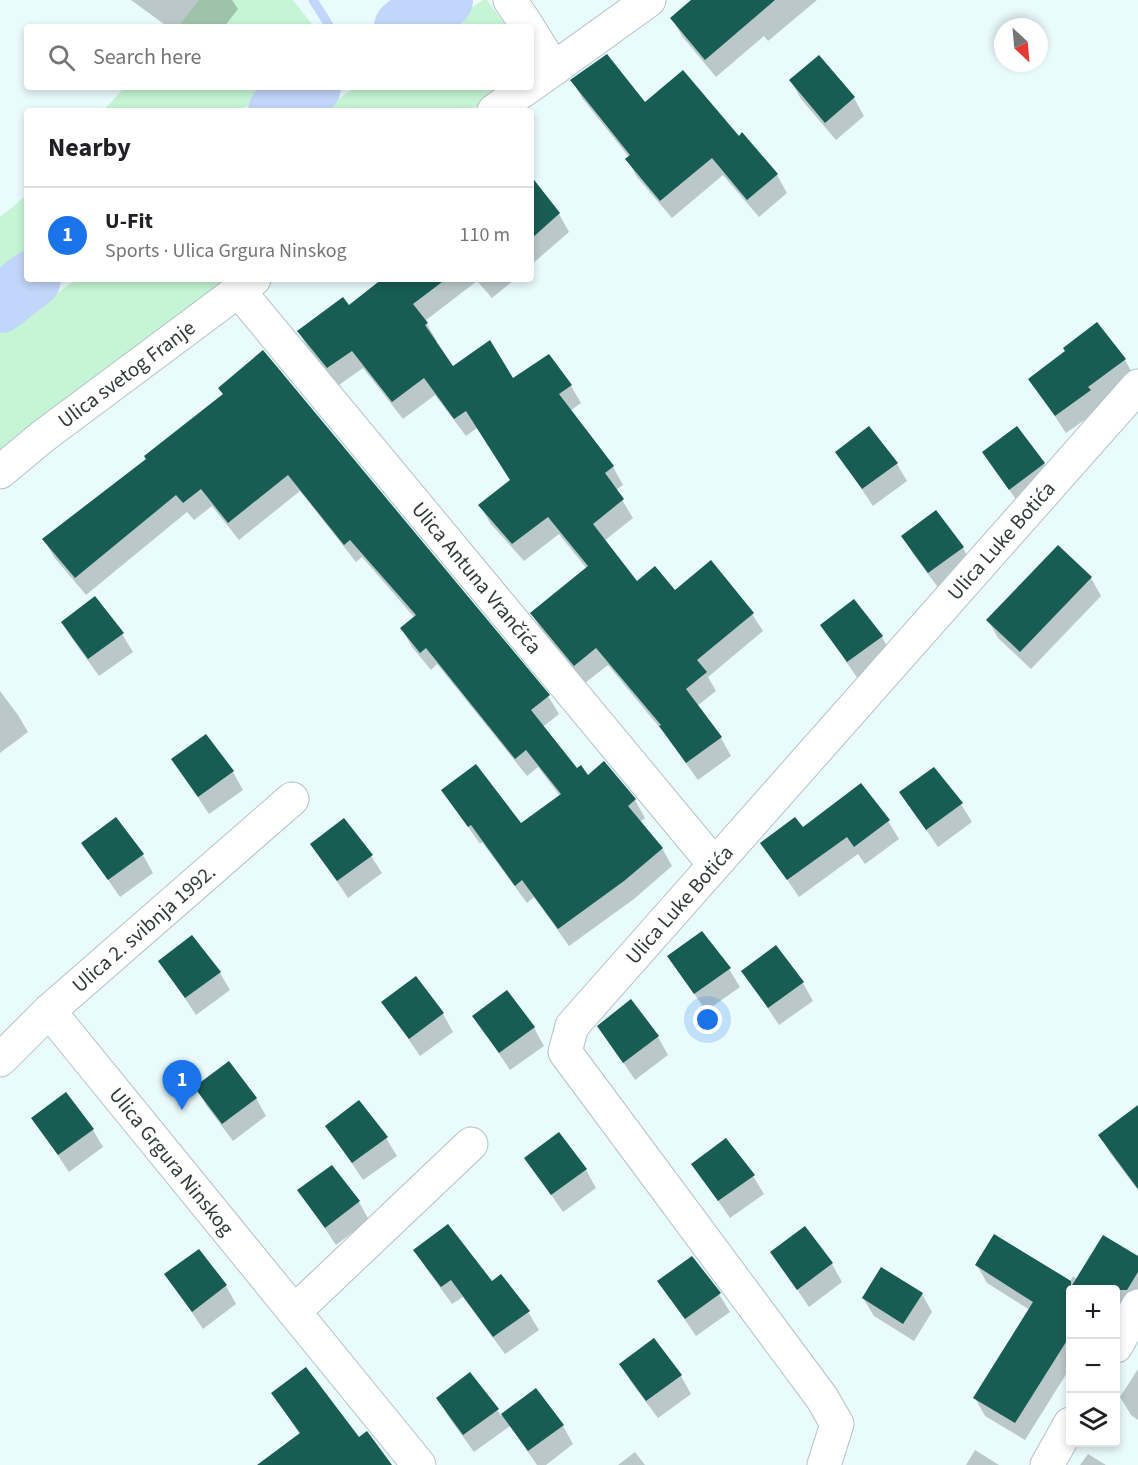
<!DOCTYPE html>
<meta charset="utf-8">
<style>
:root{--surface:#fff;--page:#f2f2f2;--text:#202124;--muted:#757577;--line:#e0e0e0;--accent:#1a73e8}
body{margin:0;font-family:"Source Sans 3",sans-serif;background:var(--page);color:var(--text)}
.controls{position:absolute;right:18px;bottom:18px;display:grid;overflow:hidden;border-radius:6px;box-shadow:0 3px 9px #0003}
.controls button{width:54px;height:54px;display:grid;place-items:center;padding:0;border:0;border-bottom:2px solid var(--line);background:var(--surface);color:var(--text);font:30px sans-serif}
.compass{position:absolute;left:994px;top:18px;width:54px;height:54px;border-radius:50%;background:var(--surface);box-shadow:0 3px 9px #0003;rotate:154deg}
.you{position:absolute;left:708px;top:1020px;width:21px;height:21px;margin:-15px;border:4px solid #fff;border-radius:50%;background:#1a73e8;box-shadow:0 0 0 9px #1a73e833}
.badge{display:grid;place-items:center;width:39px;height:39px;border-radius:50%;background:var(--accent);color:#fff;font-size:20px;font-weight:700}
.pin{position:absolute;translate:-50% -50px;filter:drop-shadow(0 2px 3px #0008)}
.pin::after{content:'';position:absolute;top:32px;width:21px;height:18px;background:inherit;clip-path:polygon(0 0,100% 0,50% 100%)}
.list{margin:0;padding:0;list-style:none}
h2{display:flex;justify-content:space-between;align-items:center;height:78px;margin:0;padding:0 24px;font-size:26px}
h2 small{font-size:20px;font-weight:400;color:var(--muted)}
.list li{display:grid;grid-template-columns:39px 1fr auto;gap:18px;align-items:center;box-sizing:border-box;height:96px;padding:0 24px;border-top:2px solid var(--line)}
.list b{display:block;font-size:22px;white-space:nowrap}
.list p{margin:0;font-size:20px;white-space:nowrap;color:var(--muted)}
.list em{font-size:20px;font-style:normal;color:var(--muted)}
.icon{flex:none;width:33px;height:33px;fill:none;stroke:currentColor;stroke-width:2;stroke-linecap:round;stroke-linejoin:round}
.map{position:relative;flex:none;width:1138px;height:1465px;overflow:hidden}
.search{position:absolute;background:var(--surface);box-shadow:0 3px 9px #0003;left:24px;top:24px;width:510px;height:66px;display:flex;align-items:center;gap:15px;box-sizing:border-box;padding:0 21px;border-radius:6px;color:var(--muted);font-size:22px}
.panel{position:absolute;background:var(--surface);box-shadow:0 3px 9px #0003;left:24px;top:108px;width:510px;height:174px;border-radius:6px}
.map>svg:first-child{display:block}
.green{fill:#c5f5d4}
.shadow{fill:#0003}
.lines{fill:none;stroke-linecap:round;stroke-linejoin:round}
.stream{stroke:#c2d5fa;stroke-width:9}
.river{stroke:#c2d5fa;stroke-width:58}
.building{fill:#185d54}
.street-casing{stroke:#b2c2c4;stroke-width:35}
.street{stroke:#fff;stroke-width:33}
.labels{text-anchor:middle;stroke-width:6;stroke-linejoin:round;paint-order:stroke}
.street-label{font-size:21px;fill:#33393a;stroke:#fff}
</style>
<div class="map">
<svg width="1138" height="1465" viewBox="0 0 1138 1465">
<rect width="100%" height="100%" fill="#eafbfd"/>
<!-- green -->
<path class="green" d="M199,0h94l21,27h-136z
M483,0h4l20,27h-64z
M125,87h151l-36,24h-137z
M356,87h146l-31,24h-150z
M27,195v68l-27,19v-65z
M77,279h159l-236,172v-117z"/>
<!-- shadow -->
<path class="shadow" d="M131,0h101l6,9 -14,18h-56z
M693,0h124l-49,41 -4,-5 -48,41 -34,-41 -10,-18z
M572,80l73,24 94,34 38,37 10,18 -28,24 -36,-42 -51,43 -35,-41 -10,-18 2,-2 -47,-59z
M791,81l63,17 10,18 -28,24 -35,-41z
M531,178l28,36 10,18 -38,33z
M385,279h130l-23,19 -15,-17 -52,40 12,20 -2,2 18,25 59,12 59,6 10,17 -11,8 43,56 10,18 -7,5 17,28 -29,23 33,42 115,31 11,17 -55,46 8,14 -19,15 24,32 10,18 -33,24 -33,-46 -57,-69 -23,18 -43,-52 -10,-18 55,-44 -28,-35 -35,27 -34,-38 -10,-18 31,-24 -34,-53 -11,8 -31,-41 -32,24 -40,-51 -24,17 -30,-35 -10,-18 50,-24z
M1097,325l28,35 10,18 -37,27 2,4 -34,24 -36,-54 37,-27z
M219,389l329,307 11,18 -16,13 33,43 12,7 16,-14 31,37 10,18 -5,4 22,26 10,18 -38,33 -65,47 -35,-49 -7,6 -45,-61 -2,2 -37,-54 78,35 39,-29 -22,-29 -11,9 -90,-112 -6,6 -19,-23 -10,-18 13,-11 -53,-61 -6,5 -56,-71 -61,49 -27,-34 -18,14 -7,-8 -101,83 -32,-38 -10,-18 104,-79 76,-64z
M837,452l60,12 10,17 -34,25z
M984,453l60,11 10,18 -33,25z
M935,512l28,36 10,18 -33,24 -27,-36 -10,-18z
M1058,547l33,31 10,18 -70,73 -33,-31 -10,-18z
M95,598l27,36 11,18 -34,24 -26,-36 -10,-17z
M854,602l28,35 10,18 -34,24 -36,-53z
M0,691l18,24 10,17 -28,21z
M173,760l60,12 10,18 -34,24z
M861,785l27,36 11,18 -34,25 -7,-10 -59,43 -37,-54 41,-14z
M901,793l60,11 11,18 -34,25z
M116,819l27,36 10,18 -33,24 -37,-53z
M312,844l59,12 11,17 -34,25z
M775,947l28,36 10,18 -34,24 -36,-54z
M669,957l60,12 11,18 -34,24z
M160,961l60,12 10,17 -34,25z
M416,978l27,36 10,18 -33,24 -37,-54z
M631,1001l27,36 10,18 -33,25 -36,-54z
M474,1016l60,12 10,18 -34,24z
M196,1087l60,11 10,18 -33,25 -27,-36z
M1138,1107v81l-1,1 -27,-36 -10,-18z
M33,1118l60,12 10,17 -34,25z
M327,1126l59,12 11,18 -34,24z
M526,1158l60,12 10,18 -33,24z
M693,1164l60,12 11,18 -34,24z
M332,1167l27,35 10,18 -33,25 -37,-55z
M804,1228l28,36 10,18 -33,25 -37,-55z
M415,1250l76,33 37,29 11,18 -34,24 -42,-57 -11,7 -26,-36z
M199,1251l27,35 10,18 -33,25 -37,-55z
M1138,1258v47l-22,27v-42h-46v78l-45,72 -40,-24 -10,-18 55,-88 -43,-27 -10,-18 93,17 3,-6 4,3z
M659,1282l60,12 11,18 -34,24z
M922,1294l10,18 -18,29 -40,-25 -11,-18z
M653,1340l28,36 10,18 -33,24 -27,-36 -10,-18z
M1138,1369v51l-7,-5 -11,-18z
M536,1390l27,36 10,18 -27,21h-9l-27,-39 -36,26 -26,-36 -10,-18 59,12 4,6z
M273,1393l86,46 32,26h-122l31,-30z
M975,1450l24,15h-33z
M635,1452l10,13h-27z
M1088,1454l18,11h-26z"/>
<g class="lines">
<!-- stream -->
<path class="stream" d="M313,0l17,27"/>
<!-- river -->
<path class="river" d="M403,27l41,-27
M277,111l35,-24
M0,304l32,-25"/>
</g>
<!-- building -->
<path class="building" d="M691,0h84l-70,60 -35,-42z
M607,54l38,48 38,-32 56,66 3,-4 36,42 -31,26 -35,-42 -52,43 -35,-42 5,-4 -60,-75z
M819,55l36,42 -30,26 -36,-43z
M531,176l29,37 -29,26z
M382,279h64l-33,25 15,19 -3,2 28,41 37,-26 23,38 36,-24 23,31 -13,9 55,72 -9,7 19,26 -31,25 44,57 18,-15 20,24 36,-30 43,53 -57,47 10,12 -21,17 36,48 -36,26 -27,-37 2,-1 -65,-77 -22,18 -44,-53 58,-47 -40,-49 -36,27 -34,-39 32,-25 -44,-69 -12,8 -30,-41 -32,24 -40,-51 -25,17 -30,-37 46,-34 6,8z
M1097,322l29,37 -38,28 3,3 -36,26 -27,-37 37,-28 -2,-3z
M263,350l287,345 -19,15 46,58 4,-3 7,10 16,-14 32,38 -8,7 35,42 -39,33 -66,48 -36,-49 -7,6 -44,-61 -3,2 -27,-37 35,-26 45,59 40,-29 -35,-44 -11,9 -89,-111 -6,5 -20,-25 16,-13 -66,-75 -6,5 -56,-70 -60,48 -27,-34 -18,14 -7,-8 -101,83 -33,-39 104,-80 -2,-3 79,-62 -5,-6z
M869,426l29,37 -36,26 -27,-37z
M1017,426l28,37 -36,27 -27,-38z
M936,510l28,37 -36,26 -27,-37z
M1058,545l34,32 -72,75 -34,-32z
M95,596l29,37 -36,26 -27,-37z
M854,599l29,37 -36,26 -27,-37z
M206,734l28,37 -36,26 -27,-38z
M934,767l29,36 -37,27 -27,-38z
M861,783l29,37 -36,27 -7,-10 -60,43 -27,-37 35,-26 8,10z
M116,817l28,37 -36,26 -27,-37z
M344,818l29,37 -36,26 -27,-37z
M702,931l29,37 -37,26 -27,-38z
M192,935l29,37 -36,26 -27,-37z
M776,945l28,37 -36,26 -27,-37z
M416,976l28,37 -35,26 -28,-37z
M507,990l28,37 -36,26 -27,-37z
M631,999l28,37 -36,27 -26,-37z
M229,1061l28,37 -35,26 -28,-37z
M66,1092l28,37 -36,26 -27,-37z
M359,1100l29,37 -36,26 -27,-37z
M1138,1105v84l-40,-54z
M559,1132l28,37 -36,26 -27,-37z
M726,1138l29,37 -37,26 -27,-37z
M332,1165l28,36 -35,27 -28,-38z
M448,1224l44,57 9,-7 29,37 -37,26 -42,-57 -10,7 -28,-37z
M805,1226l28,37 -36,27 -27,-38z
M994,1234l77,47v6l32,-52 35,21v16l-11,18h-56v44l-56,89 -42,-25 60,-96 -58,-37z
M199,1249l28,36 -35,27 -28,-38z
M692,1256l29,37 -36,26 -28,-38z
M881,1267l42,26 -20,31 -41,-26z
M654,1338l28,37 -36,26 -27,-37z
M306,1367l53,70 8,-6 25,34h-135l43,-32 -29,-40z
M470,1372l29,37 -36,26 -27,-37z
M536,1388l28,37 -36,26 -27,-37z"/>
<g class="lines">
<defs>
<g id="street">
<path d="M510,0l18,27"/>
<path d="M531,32l23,37"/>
<path d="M531,85l118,-85"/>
<path d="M494,111l34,-24"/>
<path id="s1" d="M238,290l476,574"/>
<path id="s2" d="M0,472l42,-35 212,-158"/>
<path id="s3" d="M49,1011l370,454"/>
<path id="s4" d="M0,1060l49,-49 243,-212"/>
<path d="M294,1312l177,-168"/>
<path d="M1116,1346l22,-40"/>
<path id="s5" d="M824,1465l13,-41 -15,-26 -257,-346 7,-26 566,-640"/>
<path d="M1047,1465l23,-41"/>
</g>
</defs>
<!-- street casing -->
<use href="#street" class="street-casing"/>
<!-- street -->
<use href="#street" class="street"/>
</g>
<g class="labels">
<!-- street labels -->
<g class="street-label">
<text dy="7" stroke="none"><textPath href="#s2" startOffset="160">Ulica svetog Franje</textPath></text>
<text dy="7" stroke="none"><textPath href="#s5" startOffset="1179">Ulica Luke Botića</textPath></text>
<text dy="7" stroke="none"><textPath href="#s1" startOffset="374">Ulica Antuna Vrančića</textPath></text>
<text dy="7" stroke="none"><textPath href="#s5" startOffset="693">Ulica Luke Botića</textPath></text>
<text dy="7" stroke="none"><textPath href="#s4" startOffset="195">Ulica 2. svibnja 1992.</textPath></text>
<text dy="7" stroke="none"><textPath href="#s3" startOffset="194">Ulica Grgura Ninskog</textPath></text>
</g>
</g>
</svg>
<div class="controls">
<button>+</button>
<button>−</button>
<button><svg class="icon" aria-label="layers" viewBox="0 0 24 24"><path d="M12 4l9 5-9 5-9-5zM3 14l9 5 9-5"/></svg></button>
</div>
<svg class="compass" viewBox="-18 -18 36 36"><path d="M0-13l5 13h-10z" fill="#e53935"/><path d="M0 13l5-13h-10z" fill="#757577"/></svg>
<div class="you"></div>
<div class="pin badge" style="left:182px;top:1110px">1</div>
<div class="search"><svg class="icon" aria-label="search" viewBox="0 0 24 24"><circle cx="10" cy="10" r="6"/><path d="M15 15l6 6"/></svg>Search here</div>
<section class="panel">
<h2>Nearby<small></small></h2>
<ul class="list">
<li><span class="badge">1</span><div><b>U-Fit</b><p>Sports · Ulica Grgura Ninskog</p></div><em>110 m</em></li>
</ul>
</section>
</div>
